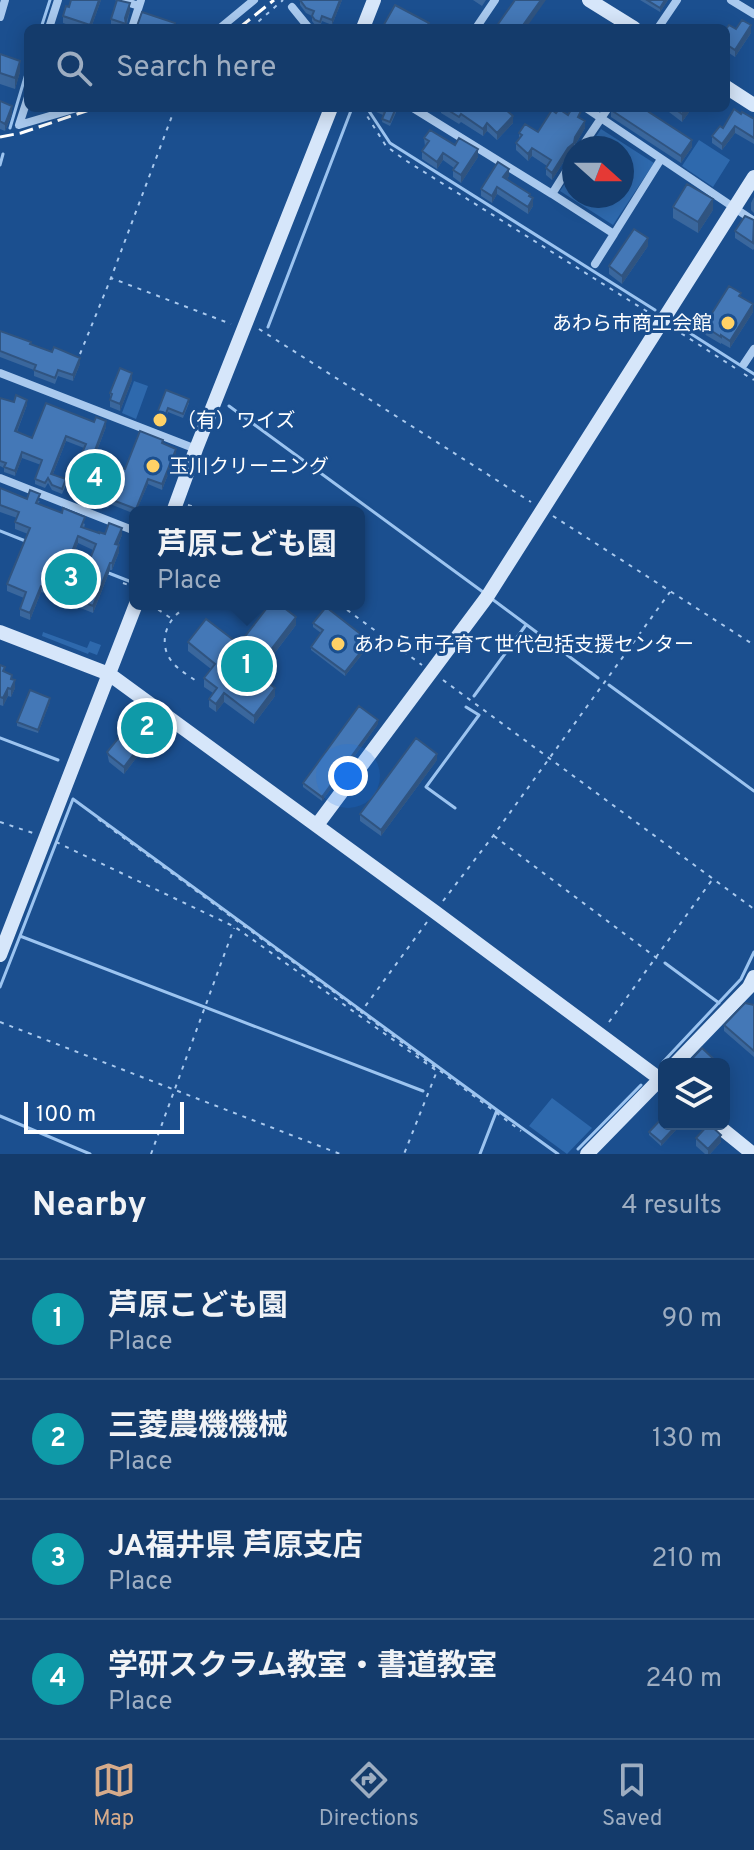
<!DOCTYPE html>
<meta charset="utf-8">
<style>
:root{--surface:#143b6b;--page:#214673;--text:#f1f3f6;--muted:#9dadc1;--line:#33557e;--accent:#d6ab8b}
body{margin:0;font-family:Overpass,"Noto Sans JP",sans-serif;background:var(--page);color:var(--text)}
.controls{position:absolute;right:24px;bottom:24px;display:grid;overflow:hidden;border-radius:12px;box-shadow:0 4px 20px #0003}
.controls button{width:72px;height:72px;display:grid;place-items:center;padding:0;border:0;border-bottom:2px solid var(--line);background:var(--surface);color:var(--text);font:40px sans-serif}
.compass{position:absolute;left:562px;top:136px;width:72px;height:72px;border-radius:50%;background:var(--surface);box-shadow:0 4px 20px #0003;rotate:111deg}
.scale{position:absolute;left:24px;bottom:20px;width:160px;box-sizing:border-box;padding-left:8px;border:4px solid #fff;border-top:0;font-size:22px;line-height:28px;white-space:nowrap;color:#fff;-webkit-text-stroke:6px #1b4f8f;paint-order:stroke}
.you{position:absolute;left:348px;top:776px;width:28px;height:28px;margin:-20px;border:6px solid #fff;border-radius:50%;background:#1a73e8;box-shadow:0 0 0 12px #1a73e833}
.badge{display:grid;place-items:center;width:52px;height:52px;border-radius:50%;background:var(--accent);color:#fff;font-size:26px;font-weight:700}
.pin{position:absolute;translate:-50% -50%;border:4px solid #fff;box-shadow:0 2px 8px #0006}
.popup{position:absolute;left:129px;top:506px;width:236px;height:104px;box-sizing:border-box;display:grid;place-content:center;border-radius:12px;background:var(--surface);filter:drop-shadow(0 2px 6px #0005);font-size:26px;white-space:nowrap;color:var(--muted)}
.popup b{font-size:30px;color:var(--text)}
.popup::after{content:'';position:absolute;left:50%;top:100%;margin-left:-16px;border:16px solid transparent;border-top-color:var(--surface)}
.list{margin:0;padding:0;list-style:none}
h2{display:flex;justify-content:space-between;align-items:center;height:104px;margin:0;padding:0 32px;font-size:34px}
h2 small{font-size:26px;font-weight:400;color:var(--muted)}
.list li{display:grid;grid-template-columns:52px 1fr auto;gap:24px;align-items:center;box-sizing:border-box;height:120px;padding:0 32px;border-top:2px solid var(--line)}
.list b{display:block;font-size:30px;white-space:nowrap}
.list p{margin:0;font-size:26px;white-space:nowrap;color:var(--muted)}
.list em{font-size:26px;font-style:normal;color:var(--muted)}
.icon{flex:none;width:44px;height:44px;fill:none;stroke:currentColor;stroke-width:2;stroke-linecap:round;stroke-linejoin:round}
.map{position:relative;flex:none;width:754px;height:1154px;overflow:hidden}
.search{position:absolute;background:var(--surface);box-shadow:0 4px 20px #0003;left:24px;right:24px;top:24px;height:88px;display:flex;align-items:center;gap:20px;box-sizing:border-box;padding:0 28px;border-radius:12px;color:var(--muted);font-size:30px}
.sheet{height:584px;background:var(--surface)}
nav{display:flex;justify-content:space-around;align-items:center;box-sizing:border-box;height:112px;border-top:2px solid var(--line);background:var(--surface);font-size:22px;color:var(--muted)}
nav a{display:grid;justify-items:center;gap:4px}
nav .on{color:var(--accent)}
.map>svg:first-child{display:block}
.green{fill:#2e69ad}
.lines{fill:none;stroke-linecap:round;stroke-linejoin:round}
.stream{stroke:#9cc4f0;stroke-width:3}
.path{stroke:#a9c9ee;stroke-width:2;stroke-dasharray:4 6;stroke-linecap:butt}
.street{stroke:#a9c9ee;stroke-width:8}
.secondary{stroke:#d6e6fa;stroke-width:14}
.rail{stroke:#fff;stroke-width:3;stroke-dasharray:14 6;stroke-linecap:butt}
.wall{fill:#3a679d;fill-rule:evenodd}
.shaded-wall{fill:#305480}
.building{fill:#4478b7;stroke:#305480;stroke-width:2;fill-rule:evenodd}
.poi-dot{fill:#ffd166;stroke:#1b4f8f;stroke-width:3}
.labels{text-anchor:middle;stroke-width:6;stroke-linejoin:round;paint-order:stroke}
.poi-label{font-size:20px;fill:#fff;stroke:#1b4f8f;text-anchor:start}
</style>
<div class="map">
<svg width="754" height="1154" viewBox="0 0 754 1154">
<rect width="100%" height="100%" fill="#1b4f8f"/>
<!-- green -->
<path class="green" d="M601,129l53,34 -41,62 -53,-34 14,-21v26h48v-48h-34z
M699,140l31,20 -17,27 -31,-21z
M134,381l14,5 -12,33 -14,-6z
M43,632l44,16 3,-7 11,4 -4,10 -8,-3 -1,2 -46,-18z
M552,1098l40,30 -25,26 -38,-28z"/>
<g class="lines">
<!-- stream -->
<path class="stream" d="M41,28l9,-28
M367,108l23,35 265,167
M10,128l18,-61
M0,165l3,-11
M674,323l80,51
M268,327l84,-219
M229,406l254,186
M0,531l28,11
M106,572l23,9
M492,599l106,79
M609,685l145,106
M474,696l52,-71
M0,738l58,22
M455,808l-29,-21 53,-72 -13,-8
M20,936l53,-137 424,311
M665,963l54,40
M0,987l20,-51 403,155
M663,1062l78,-83 13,-27
M0,1116l90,38
M578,1149l63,-64
M480,1154l17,-44 61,44"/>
<!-- path -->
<path class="path" d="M251,28l32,-28
M175,108l-64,170 120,46
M362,108l24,38 19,14 246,154
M673,328l62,40
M259,329l272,173
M80,354l31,-76
M744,374l10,6
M188,505l22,7
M553,516l201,129
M123,583l8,3
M150,604l22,15
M197,604c-27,5 -43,37 -24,59 7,8 18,14 26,20
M204,604l16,5
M339,604l83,61
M443,680l311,229
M98,819l262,192
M0,822l36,12
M494,836l168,126
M56,842l179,85 202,144 -33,83
M443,901l50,-65 177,-244
M427,922l-66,90 160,119
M0,1022l340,132
M609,1022l103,-142
M151,1154l83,-226"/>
<!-- street -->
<path class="street" d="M120,0l19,6
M731,0l23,14
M292,7l17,21
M0,17l5,-17
M49,28l9,-28
M132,28l9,-28
M220,28l34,-28
M476,28l19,-28
M658,28l19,-28
M28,97l-9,28 58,-17
M413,108l139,86
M586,108l168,113
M581,148l27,-40
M574,159l-22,35 62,40 47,-75
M595,264l19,-30
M744,364l10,-15
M0,373l196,76
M0,478l135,53"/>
<!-- secondary -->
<path class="secondary" d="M589,0l45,28
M363,28l11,-28
M726,87l28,18
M173,512l23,-63 135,-341
M0,632l109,42 326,238 229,170
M317,825l170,-228 267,-420
M0,955l136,-351
M675,1064l74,-77 5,-10
M716,1124l37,30
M587,1154l77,-79"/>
<!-- rail -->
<path class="rail" d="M239,28l35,-28
M0,137l21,-4 74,-25"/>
</g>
<!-- wall -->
<path class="wall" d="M101,0l-10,28h-14l-14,-5v-7l6,-9z
M300,0h42l-10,25 -10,-4 -2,6 -5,-2 -3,-4v-5l-6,-3 -6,-8z
M473,0h13l-4,6z
M640,0h28l-8,12z
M130,11l-4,17h-10l-5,-2v-7z
M726,29h10l15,4 -16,24 -9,-6z
M0,54l20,18 -5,17 -15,-5z
M0,101l12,13 -7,17 -5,-2z
M374,108h24l-8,18 -8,-4 1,-7 -9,-4z
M441,108h63l9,15 -16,17 -10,-9 -4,5 -22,-14 -2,2 -18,-11z
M669,108h23l-10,14 -13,-10z
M611,110l41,4 40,33 -11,16 -70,-46z
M556,113l25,6 4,9 -10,17 -1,5 -6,5 -16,25 -6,-5v-7l1,-2 -15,-10 -4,5 -12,-11v-7l3,-3v-7l19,-1z
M741,114l13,5v25l-19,-11 -13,17 -10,-7v-7z
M424,138l31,7 23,12 -17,26 -8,-6v-7l1,-2 -11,-8 -6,9 -15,-10v-8l3,-5z
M509,176l-2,3 23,18 3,9 -5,8 -31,-20 -5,9 -11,-7v-7z
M754,197v16l-3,-3v-7z
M673,207l40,3 -15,23 -25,-15z
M754,220v29l-1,1 -18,-12v-7z
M648,246l-26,38 -13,-10v-8z
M741,297l12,15 -23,36 -9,-5v1l-17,-10v-8z
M0,331l80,33 -7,17 -15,-5 -3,8 -21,-8v-6l-34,-13z
M132,380l-12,31 -10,-4v-14z
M166,390l23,13 -6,15 -15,-6 -6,16 -8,-3v-4z
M0,398l27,7 -10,27 15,6 74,-11 -13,34 14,6 18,2 38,-25 13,10 -14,36 -14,-6 -13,30 -25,-10 -2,4 -9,-4v-5l3,-6 -14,-6 -1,2 -5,-2 -2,6 -12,-4v-5l16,-36 -18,-7 -13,33 13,11 -4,9 -10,-4 -4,-7 -3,5 -10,-4v-5l6,-14 -19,-7 -7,18 -11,-4v-4l-4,-2z
M0,488l27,11 13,2 -2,3 47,20 -1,4 15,5 23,2 -4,10 1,7 -7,18h-2l-17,43 -52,-21 -11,28 -10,-4v-7l4,-11 -17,-7v-7l21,-50 -13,-5v-7l2,-4 -17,-6zM78,543l15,7 -5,14 -16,-6z
M313,623l50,17 -5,6 5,7 -18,23 -34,-26v-3l10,-14 -8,-6z
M296,625l-38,50 17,21 -21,28 -30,-22 -8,10 -7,-5v-8l4,-6 -9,-6v-9l7,-9 -23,-18v-9l51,2z
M0,665l12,15 3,8 -4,9 -3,-1 -5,10 -3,-1z
M50,702l-12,31 -21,-7v-4z
M378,724l-56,77 -19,-14v-4z
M131,726l28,2 -35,46 -15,-12 -2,-10z
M437,760l-56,76 -21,-15v-7z
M754,1005v52l-30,-26v-6z
M676,1130l-15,16 -12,-11v-3z
M696,1138l25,4 -11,12h-5l-9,-8z"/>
<!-- shaded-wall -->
<path class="shaded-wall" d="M99,0h2l-10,28h-1v-3z
M340,0h2l-10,25v-5z
M541,0h5l-20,28h-5z
M665,0h3l-8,12v-4z
M130,3v8l-5,15v-8z
M751,25v8l-16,24v-7z
M20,61v11l-5,17v-11z
M12,106v8l-7,17v-7z
M686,108h6l-10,14v-8z
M513,116v7l-16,17v-7z
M585,121v7l-10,17v-8z
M487,123v8l-4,5v-7z
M735,126v7l-13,17v-6z
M692,140v7l-11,16v-7z
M574,143v7l-6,5 -16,25v-7l16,-25z
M532,148v8l-4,5v-7z
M478,149v8l-17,26v-8z
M443,153v7l-6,9v-7z
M509,169v7l-6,9v-8z
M497,187v7l-5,9v-7z
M533,198v8l-5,8v-7z
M713,199v11l-15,23v-11z
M648,238v8l-26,38v-8z
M753,304v8l-23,36v-7z
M80,358v6l-7,17v-6z
M132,373v7l-12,31v-7z
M27,400v5l-12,31v-5z
M106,421v6l-15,39v-5z
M66,436v5l-15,38v-5z
M176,449v5l-14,36v-6z
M22,452v6l-7,18v-5z
M148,479v5l-12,28v-3z
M122,528v7l-7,16v-7z
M78,536v7l-8,21v-7z
M119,545v7l-7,18v-7z
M110,563v7l-17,43v-7z
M41,586v6l-11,28v-7z
M296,617v8l-42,55v-8z
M363,649v4l-18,23v-4z
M15,680v8l-4,9v-8z
M8,688v8l-5,10v-8z
M275,688v8l-21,28v-8z
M224,693v9l-8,10v-8z
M50,698v4l-12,31v-3z
M378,720v4l-56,77v-4z
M159,721v7l-35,46v-7z
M437,754v6l-56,76v-6z
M676,1126v4l-15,16v-4z
M721,1135v7l-11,12h-2v-5z"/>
<!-- building -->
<path class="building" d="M71,0h28l-9,25 -27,-9 3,-10 3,1z
M117,0l13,3 -5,15 1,6 -15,-5z
M300,0h40l-8,20 -10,-4 -2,6 -5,-2 -3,-4 2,-5 -8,-3z
M515,0h26l-20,28 -25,-1z
M647,0h18l-5,8z
M395,5l34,18 -3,5h-44z
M142,12l33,11 -2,5h-30l-6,-2z
M742,20l9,5 -16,25 -9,-6v-15l3,-4 7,4z
M0,54l20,7 -5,17 -15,-5z
M0,101l12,5 -7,18 -5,-3z
M375,108h21l-6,14 -8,-3 3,-7z
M445,108h59l9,8 -16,17 -10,-10 -4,6 -22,-15 -2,3z
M572,108h5l4,3 -3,6 7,4 -10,16 -1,6 -6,5 -16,25 -6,-5 5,-8 -19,-12 -4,6 -12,-11 6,-8 -3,-2 6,-9 13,8 14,-22 4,3 3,-4 9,6z
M612,108h39l1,1 -3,3 43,28 -11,16 -70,-46z
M674,108h12l-4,6z
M734,109l7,5 1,-2 12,7v19l-19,-12 -13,18 -10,-8 8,-10 3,2z
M430,130l25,15 4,-7 19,11 -17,26 -8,-5 5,-7 -15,-10 -6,9 -15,-11 7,-10 -5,-3z
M498,162l11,7 -6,8 27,17 -1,2 4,2 -5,9 -31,-20 -5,9 -11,-7z
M687,184l26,15 -15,23 -25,-15z
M745,216l9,4 -1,23 -18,-12z
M634,229l14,9 -26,38 -13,-10z
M729,286l12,7 -2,3 14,8 -23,37 -9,-6v2l-17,-11z
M0,331l31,11 -1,2 22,8 2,-5 26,11 -7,17 -15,-5 -3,8 -21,-8 2,-5 -36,-14z
M120,368l12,5 -12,31 -10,-4 2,-6 -2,-1z
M166,390l23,9 -6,15 -15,-6 -6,16 -8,-3z
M16,395l11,5 -12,31 17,7 14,-35 48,19 2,-5 10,4 -15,40 16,6 1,-3 17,5 15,-38 23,9 -1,3 14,6 -14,35 -14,-5 -12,30 -26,-10 -2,4 -9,-4 5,-11 -16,-6 -1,2 -5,-2 -2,6 -12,-4 18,-40 -20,-8 -15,38 15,5 -4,10 -10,-4 -4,-7 -3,5 -10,-4 7,-19 -20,-8 -7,19 -11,-4 2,-4 -6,-2v-63l14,4z
M0,488l27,11 3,-9 10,4 -4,9 26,10 1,-5 22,9 -4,10 18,6v-1l6,2 4,-11 13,5 -7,16 4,1 -7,18h-2l-17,43 -52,-20 -11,27 -10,-4 6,-17 -19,-8 23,-56 -15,-6 4,-10 -19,-7zM78,536l18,8 -8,20 -18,-7z
M270,604h9l17,13 -42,55 21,16 -21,28 -30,-23 -8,11 -7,-5 8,-11 -13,-10 11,-14 -27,-22 18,-23 33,25z
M326,607l37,29 -7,8 7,5 -18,23 -34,-25 12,-17 -10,-7z
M0,665l5,2 -2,4 9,4 -1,4 4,1 -4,9 -3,-1 -5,10 -3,-1z
M30,690l20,8 -12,32 -21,-8z
M359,706l19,14 -56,77 -19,-14z
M144,709l15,12 -35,46 -15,-12 -2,-3 22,-27 2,1z
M416,738l21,16 -56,76 -21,-16z
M745,1003l9,2v46l-30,-26z
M702,1048l17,16h-32z
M664,1116v8h9l3,2 -15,16 -12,-10z
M709,1124l12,11 -13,14 -12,-11z"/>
<!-- markers -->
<g class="poi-dot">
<circle cx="728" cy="323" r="8"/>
<circle cx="160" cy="420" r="8"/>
<circle cx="153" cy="466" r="8"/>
<circle cx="338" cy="644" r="8"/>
</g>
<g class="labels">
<!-- poi labels -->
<g class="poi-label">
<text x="712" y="330" text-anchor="end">あわら市商工会館</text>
<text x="176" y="427">（有）ワイズ</text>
<text x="169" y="473">玉川クリーニング</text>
<text x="354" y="651">あわら市子育て世代包括支援センター</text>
</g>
</g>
</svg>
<div class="controls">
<button><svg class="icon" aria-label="layers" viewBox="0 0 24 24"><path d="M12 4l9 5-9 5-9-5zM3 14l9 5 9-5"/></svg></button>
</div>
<svg class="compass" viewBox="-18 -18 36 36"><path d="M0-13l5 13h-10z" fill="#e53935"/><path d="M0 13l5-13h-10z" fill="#9dadc1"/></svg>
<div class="scale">100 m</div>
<div class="you"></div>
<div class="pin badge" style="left:247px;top:666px;background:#0f9aa8">1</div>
<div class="popup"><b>芦原こども園</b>Place</div>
<div class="pin badge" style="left:147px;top:728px;background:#0f9aa8">2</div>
<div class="pin badge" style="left:71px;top:579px;background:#0f9aa8">3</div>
<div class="pin badge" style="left:95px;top:479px;background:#0f9aa8">4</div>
<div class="search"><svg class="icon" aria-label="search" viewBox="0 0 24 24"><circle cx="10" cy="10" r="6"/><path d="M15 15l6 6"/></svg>Search here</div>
</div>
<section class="sheet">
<h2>Nearby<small>4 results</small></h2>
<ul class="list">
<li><span class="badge" style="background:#0f9aa8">1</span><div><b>芦原こども園</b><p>Place</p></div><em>90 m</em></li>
<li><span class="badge" style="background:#0f9aa8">2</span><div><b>三菱農機機械</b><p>Place</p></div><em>130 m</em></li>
<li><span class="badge" style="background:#0f9aa8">3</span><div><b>JA福井県 芦原支店</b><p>Place</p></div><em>210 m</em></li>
<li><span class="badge" style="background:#0f9aa8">4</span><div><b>学研スクラム教室・書道教室</b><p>Place</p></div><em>240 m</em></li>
</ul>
</section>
<nav>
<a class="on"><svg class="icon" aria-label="map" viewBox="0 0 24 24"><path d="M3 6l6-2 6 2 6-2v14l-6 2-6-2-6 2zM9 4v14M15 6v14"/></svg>Map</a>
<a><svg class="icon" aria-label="directions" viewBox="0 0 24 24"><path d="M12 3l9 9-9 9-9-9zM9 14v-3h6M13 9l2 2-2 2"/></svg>Directions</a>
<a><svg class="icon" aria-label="saved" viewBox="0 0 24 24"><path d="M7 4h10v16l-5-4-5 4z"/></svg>Saved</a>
</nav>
